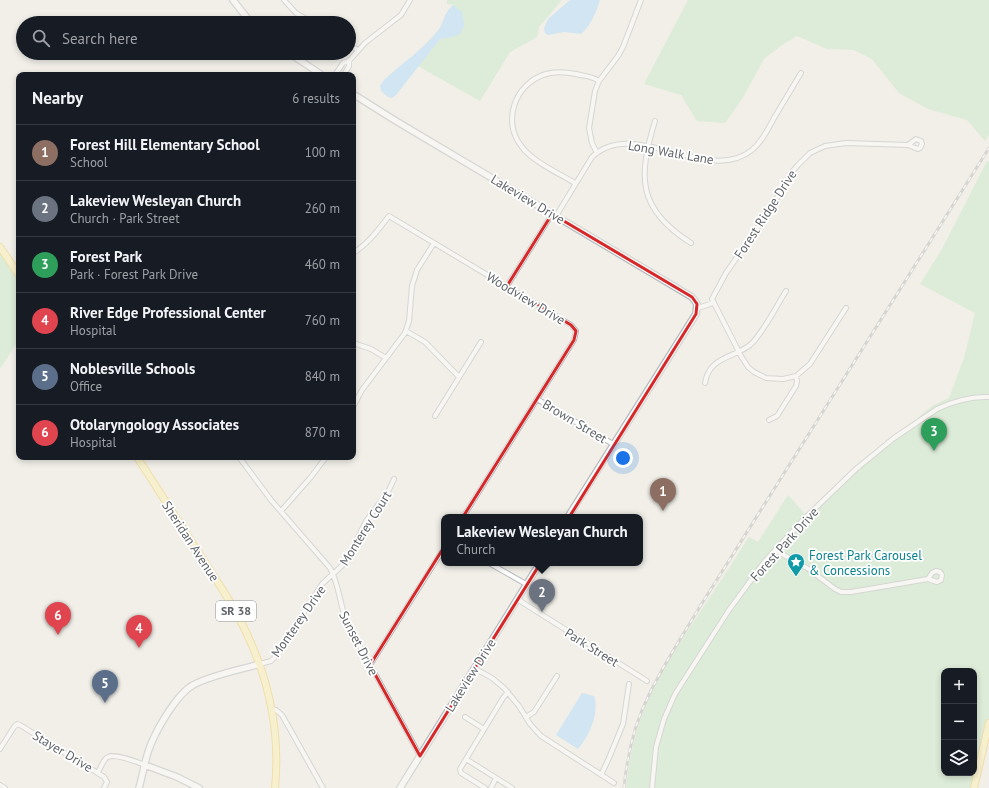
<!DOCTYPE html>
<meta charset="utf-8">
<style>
:root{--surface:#171b24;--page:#242831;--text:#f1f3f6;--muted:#9ea1a6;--line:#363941;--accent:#ea580c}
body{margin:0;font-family:"PT Sans",sans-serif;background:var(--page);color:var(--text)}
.controls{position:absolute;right:12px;bottom:12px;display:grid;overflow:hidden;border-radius:8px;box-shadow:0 2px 6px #0003}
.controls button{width:36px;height:36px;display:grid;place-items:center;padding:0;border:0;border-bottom:1px solid var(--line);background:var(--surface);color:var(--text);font:20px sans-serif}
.you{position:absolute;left:623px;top:458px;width:14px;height:14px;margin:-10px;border:3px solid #fff;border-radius:50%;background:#1a73e8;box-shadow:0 0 0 6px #1a73e833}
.badge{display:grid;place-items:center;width:26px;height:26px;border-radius:50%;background:var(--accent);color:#fff;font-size:13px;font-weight:700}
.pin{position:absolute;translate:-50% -33px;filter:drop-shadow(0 1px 2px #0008)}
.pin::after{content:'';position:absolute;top:21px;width:14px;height:12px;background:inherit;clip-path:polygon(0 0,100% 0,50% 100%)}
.popup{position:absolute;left:441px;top:514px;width:202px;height:52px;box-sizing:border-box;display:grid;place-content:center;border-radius:8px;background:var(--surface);filter:drop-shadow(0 1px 3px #0005);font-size:13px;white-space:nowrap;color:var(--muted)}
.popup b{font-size:15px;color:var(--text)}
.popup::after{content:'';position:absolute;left:50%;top:100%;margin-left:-8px;border:8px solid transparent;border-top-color:var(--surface)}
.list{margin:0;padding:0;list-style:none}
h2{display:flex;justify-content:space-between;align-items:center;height:52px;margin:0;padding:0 16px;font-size:17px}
h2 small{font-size:13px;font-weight:400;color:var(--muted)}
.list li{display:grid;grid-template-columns:26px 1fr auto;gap:12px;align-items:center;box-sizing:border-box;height:56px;padding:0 16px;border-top:1px solid var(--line)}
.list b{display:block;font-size:15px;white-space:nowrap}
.list p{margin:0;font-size:13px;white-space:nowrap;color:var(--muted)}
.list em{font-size:13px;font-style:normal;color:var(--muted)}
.icon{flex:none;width:22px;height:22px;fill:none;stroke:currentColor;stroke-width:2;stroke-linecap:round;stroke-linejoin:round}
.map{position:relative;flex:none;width:989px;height:788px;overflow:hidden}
.search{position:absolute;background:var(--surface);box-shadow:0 2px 6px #0003;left:16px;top:16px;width:340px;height:44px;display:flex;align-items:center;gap:10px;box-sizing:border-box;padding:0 14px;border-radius:22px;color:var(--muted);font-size:15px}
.panel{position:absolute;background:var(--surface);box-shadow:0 2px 6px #0003;left:16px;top:72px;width:340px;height:388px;border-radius:8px}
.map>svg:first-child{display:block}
.green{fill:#c5e8c5;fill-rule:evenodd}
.water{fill:#aadaff}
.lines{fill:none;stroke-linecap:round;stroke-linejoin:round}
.street-casing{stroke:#b5b8bc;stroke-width:6}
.secondary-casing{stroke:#b6babf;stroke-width:8}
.primary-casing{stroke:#f2c960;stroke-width:8}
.street{stroke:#fff;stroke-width:4}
.secondary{stroke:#fff;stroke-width:5.5}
.primary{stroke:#fff2af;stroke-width:6}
.rail-casing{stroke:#b6b7b8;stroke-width:3}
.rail{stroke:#fff;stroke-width:1.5;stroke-dasharray:4.5;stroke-linecap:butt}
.marked{fill:none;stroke:#d62828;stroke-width:3;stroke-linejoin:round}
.labels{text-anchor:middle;stroke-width:3.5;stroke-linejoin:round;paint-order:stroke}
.shield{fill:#fff;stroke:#8f9295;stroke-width:1}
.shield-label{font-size:12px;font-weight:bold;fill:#5f6368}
.street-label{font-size:13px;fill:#5f6368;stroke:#fff}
.culture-label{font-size:13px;fill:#0d838f;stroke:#fff;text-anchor:start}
</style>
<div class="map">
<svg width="989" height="788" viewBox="0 0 989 788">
<rect width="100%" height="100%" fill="#f1efe8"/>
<!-- green -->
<path class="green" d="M447,0h115l-23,27 -2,10 -27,15 -30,49 -62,-35 22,-27 12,-2 2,-32 -7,-1z
M688,0h301v135l-4,6 -18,-21 -39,-11 -29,-16 -27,-34 -18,-9 -27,-1 -30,-13 -15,9 -18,14 -22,40 -17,24 -28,-2 -16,-26 -37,-11z
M987,161l2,1v563l-15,63h-348c3,-29 9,-58 21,-85 12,-29 30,-56 47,-82 19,-28 37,-56 55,-84l9,5 30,-47 17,19 127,-108 17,-8 15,-40 11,-45 -55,-29 22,-35zM944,671h30v102h-30z
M0,247l19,28v65l-19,29z"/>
<!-- water -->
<path class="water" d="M570,0h30c-4,13 -9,25 -19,34l-17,-2 -16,3 -3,-2 -1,-5 4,-9z
M453,5l9,7 2,14 -4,8 -8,3 -12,2 -44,56 -4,3 -4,-1 -7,-6 -1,-5 4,-6c17,-16 41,-32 55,-51 5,-8 6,-18 14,-24z
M582,693l12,3c6,17 -5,40 -16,53l-22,-14z"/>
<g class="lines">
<defs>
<path id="street" d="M284,0l12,13 17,10
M349,45l9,5
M335,75l8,-12 6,-2 16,-18 36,-28 9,-15
M344,75l5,-9v-5
M655,121c-17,56 -18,88 36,122
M597,153l-5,-10 -3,-15 6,-37 4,-10 19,-25 5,-9 18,-47
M575,183c-15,-9 -43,-22 -53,-36 -21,-25 -7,-64 24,-73 10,-3 20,-2 30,0 8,2 16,2 23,7
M556,216l36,-59c42,-41 116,29 160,-7 10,-8 16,-21 22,-32 9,-15 18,-30 27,-45
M353,253c15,-9 25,-23 36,-37l182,109 5,6 -2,9 -111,177
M507,286l45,-72
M698,308l15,-5
M846,308l-36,56 -14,12 -13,3 -17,-1 -12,-6 -6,-5 -7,-11 -29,-57 14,-26 44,-63 22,-38 6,-7 12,-12 15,-7 21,-3 62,2 10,4 2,-1 2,-4 -1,-3 -5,-2 -8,6
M406,331l19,11 34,35
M353,343l18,6 15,9
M705,383c4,-26 28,-25 45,-38 12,-10 27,-40 36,-54
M537,399l76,45
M353,407l9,-17 43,-57 4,-12 3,-35 5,-16 17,-27
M435,416l46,-74
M769,420l8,-4 19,-30 1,-5 -1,-5
M239,457l32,43 59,68c9,16 10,36 16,53l74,135
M281,511l30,-34 15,-20
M775,550l32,18 28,21 6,3h10l77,-13 9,3 4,-2 1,-5 -2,-3 -4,-1 -4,2 -4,6
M489,563l37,21
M517,599l130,82
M260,664l11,-3 5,-5 46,-72 24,-22 20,-41 22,-29 6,-13
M370,665l74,-117
M474,668l18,10 12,10 15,18 11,18 11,12 73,47
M271,709l5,1 6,5 41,73
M465,717l19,12
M526,717l8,-5 23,-36
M0,749l14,-22 3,-3 3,1 84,52 3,5 -3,6
M466,759l46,29
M98,772c3,-4 5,-13 10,-15 7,-4 29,5 37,8
M601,775l8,-17 14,-34 6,-40
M0,785l5,3
M485,788l-24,-15 -1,-4 43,-71 5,-6
M491,788l5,-10
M652,788l4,-41 8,-28 11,-25 54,-84 36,-49 37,-40 54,-52 38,-31 43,-29c17,-8 33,-13 52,-12"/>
<path id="secondary" d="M233,0l18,23
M289,53l33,22
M353,94l43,27 296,176 5,7 -1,10 -128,203
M145,765l32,12 22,11
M139,788c4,-14 6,-30 12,-44 7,-17 26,-50 42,-59 19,-10 46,-15 67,-21
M400,788l140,-225"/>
<path id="primary" d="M0,247l19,28
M137,457l87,135c37,59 58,125 51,196
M974,788l15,-65"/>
</defs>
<!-- street casing -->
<use href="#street" class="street-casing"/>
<!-- secondary casing -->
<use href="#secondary" class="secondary-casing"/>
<!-- primary casing -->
<use href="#primary" class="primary-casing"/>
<!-- street -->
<use href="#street" class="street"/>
<!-- secondary -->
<use href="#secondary" class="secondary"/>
<!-- primary -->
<use href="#primary" class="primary"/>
<defs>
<path id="rail" d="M624,788c3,-31 10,-63 24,-91 15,-32 35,-62 53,-92l288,-457"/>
</defs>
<!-- rail casing -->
<use href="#rail" class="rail-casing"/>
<!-- rail -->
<use href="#rail" class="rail"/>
</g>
<!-- marked area -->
<path d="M0 0H989V788H0ZM552,214l140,83 5,7 -1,10 -276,442 -50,-91 204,-325 2,-9 -5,-6 -64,-39z" fill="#f1efe8" fill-opacity=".55" fill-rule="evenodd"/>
<path class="marked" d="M552,214l140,83 5,7 -1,10 -276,442 -50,-91 204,-325 2,-9 -5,-6 -64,-39z"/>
<!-- icons -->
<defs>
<symbol id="sight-pin" viewBox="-11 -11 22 30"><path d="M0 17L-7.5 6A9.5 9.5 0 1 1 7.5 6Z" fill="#0f9aa8" stroke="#fff"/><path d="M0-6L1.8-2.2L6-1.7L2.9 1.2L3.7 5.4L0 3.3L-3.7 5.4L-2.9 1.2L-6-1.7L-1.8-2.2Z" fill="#fff"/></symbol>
</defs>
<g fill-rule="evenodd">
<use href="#sight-pin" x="786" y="552" width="20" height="27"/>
</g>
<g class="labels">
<!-- shield labels -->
<rect class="shield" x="216" y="601" width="40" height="20" rx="3"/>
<g class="shield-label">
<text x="236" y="615">SR 38</text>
</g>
<!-- street labels -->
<g class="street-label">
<text transform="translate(671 152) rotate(10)" y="5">Long Walk Lane</text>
<text transform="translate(528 199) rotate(31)" y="5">Lakeview Drive</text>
<text transform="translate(765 214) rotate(-57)" y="5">Forest Ridge Drive</text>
<text transform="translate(526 298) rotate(31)" y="5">Woodview Drive</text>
<text transform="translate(575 421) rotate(31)" y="5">Brown Street</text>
<text transform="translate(365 528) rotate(-58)" y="5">Monterey Court</text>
<text transform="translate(191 541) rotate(57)" y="5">Sheridan Avenue</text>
<text transform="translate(784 544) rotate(-48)" y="5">Forest Park Drive</text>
<text transform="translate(298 621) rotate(-55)" y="5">Monterey Drive</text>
<text transform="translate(359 643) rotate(63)" y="5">Sunset Drive</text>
<text transform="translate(592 647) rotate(32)" y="5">Park Street</text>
<text transform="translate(470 675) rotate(-58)" y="5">Lakeview Drive</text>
<text transform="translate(63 751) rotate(31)" y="5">Stayer Drive</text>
</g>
<!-- culture labels -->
<g class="culture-label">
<text x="809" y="560">Forest Park Carousel<tspan x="809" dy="15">&amp; Concessions</tspan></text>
</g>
</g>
</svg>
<div class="controls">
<button>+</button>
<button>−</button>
<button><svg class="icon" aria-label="layers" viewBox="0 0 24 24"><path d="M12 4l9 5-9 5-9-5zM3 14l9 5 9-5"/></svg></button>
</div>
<div class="you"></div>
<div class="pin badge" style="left:663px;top:511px;background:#8d6e63">1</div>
<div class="pin badge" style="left:542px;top:612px;background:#6b7280">2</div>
<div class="popup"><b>Lakeview Wesleyan Church</b>Church</div>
<div class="pin badge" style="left:934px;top:451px;background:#2e9e5b">3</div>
<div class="pin badge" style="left:139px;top:648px;background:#e0444e">4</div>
<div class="pin badge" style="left:105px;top:703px;background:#5c6f8a">5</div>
<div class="pin badge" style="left:58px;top:635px;background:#e0444e">6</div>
<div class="search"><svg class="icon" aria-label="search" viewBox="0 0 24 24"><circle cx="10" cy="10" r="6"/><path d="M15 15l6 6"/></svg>Search here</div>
<section class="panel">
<h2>Nearby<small>6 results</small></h2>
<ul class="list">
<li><span class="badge" style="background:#8d6e63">1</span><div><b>Forest Hill Elementary School</b><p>School</p></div><em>100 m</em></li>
<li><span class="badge" style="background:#6b7280">2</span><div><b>Lakeview Wesleyan Church</b><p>Church · Park Street</p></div><em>260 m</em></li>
<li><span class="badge" style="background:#2e9e5b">3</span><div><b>Forest Park</b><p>Park · Forest Park Drive</p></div><em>460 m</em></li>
<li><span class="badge" style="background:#e0444e">4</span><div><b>River Edge Professional Center</b><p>Hospital</p></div><em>760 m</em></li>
<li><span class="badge" style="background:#5c6f8a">5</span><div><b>Noblesville Schools</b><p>Office</p></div><em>840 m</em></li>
<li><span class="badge" style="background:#e0444e">6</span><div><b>Otolaryngology Associates</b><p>Hospital</p></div><em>870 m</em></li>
</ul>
</section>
</div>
